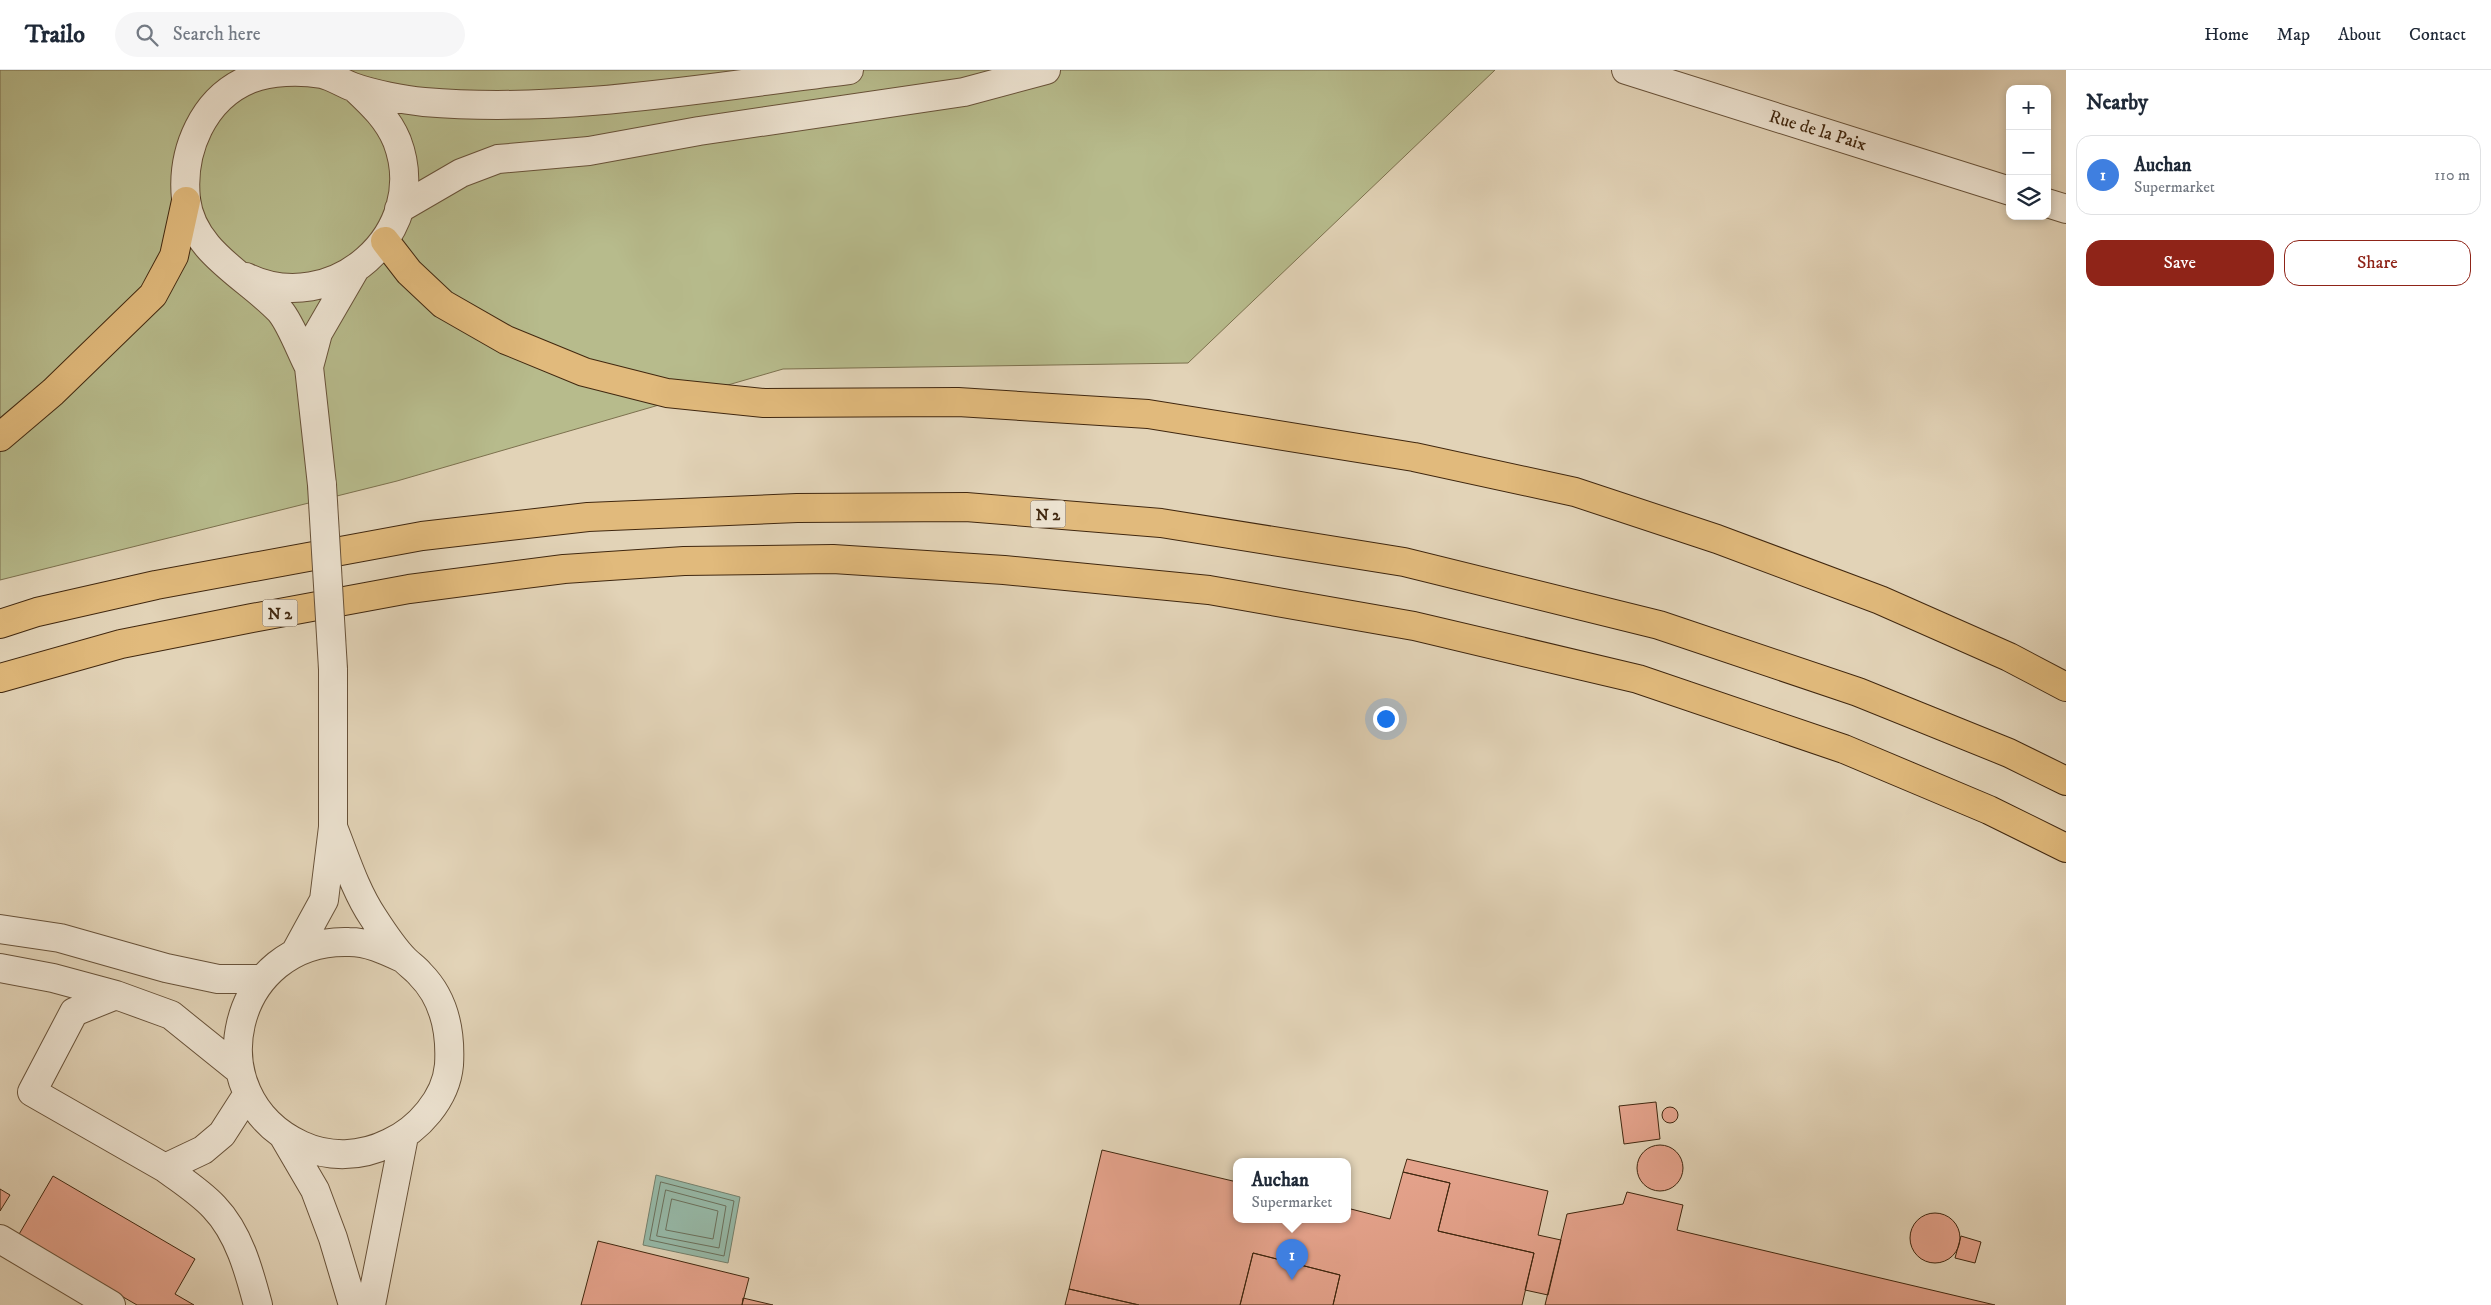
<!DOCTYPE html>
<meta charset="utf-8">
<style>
:root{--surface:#fff;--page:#f6f6f7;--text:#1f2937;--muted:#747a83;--line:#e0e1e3;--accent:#8f2418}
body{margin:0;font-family:"IM FELL DW Pica",serif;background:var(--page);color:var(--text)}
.controls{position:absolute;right:15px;top:15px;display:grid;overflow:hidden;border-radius:10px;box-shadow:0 2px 8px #0003}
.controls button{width:45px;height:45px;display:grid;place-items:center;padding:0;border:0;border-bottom:1px solid var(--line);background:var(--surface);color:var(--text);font:25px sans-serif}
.you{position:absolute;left:1385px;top:648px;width:18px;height:18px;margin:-12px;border:4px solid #fff;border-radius:50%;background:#1a73e8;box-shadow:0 0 0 8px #1a73e833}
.badge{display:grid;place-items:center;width:32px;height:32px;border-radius:50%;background:var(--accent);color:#fff;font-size:16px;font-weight:700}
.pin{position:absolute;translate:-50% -41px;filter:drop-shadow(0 1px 2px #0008)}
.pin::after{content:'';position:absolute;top:26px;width:18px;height:15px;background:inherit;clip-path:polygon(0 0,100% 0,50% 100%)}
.popup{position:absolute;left:1233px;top:1088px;width:118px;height:65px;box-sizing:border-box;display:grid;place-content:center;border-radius:10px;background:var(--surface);filter:drop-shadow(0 1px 4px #0005);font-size:16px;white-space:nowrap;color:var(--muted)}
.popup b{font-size:19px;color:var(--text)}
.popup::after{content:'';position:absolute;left:50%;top:100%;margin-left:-10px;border:10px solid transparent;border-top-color:var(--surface)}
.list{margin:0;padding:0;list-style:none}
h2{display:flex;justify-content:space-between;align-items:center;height:65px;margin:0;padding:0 20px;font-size:21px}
h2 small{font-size:16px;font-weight:400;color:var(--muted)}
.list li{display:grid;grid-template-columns:32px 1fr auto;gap:15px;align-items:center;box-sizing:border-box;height:80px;margin:0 10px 10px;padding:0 10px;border:1px solid var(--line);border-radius:15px}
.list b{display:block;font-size:19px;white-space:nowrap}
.list p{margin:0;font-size:16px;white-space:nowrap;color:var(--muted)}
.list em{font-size:16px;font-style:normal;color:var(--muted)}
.actions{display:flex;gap:10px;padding:15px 20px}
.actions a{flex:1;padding:11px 0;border:1px solid var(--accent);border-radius:15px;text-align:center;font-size:18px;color:var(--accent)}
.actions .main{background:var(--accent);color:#fff}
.icon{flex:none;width:28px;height:28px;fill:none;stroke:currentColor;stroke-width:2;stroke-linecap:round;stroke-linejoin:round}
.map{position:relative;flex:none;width:2066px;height:1235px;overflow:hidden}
header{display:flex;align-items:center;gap:30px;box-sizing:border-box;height:70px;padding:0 25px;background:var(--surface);border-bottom:1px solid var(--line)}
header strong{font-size:24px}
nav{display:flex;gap:28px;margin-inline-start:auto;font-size:18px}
.search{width:350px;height:45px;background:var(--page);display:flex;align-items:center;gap:12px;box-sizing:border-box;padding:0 18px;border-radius:28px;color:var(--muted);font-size:19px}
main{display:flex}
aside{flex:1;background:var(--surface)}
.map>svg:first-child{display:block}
.green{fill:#b7bb8c;stroke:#7c714e}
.water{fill:#96b9a8;stroke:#747f6b}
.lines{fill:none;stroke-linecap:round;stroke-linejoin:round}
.shore{stroke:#6b705c;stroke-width:1}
.building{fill:#e4a28b;stroke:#40270f}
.minor-casing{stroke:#685239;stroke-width:30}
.highway-casing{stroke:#40270f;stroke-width:30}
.minor{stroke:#ece2d0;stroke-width:28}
.highway{stroke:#e1ba7c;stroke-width:28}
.minor-bridge-casing{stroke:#685239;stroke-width:30;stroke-linecap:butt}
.minor-bridge{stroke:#ece2d0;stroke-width:28}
.labels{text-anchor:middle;stroke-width:4.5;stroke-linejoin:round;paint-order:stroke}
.shield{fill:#ece2d0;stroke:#745f49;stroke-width:1}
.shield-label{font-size:16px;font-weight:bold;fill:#40270f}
.street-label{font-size:18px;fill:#40270f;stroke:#ece2d0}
</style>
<header>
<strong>Trailo</strong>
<div class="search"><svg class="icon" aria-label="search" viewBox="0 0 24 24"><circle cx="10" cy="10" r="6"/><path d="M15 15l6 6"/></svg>Search here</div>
<nav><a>Home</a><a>Map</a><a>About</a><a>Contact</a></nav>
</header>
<main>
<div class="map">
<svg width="2066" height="1235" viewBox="0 0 2066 1235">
<rect width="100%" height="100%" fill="#e2d3b7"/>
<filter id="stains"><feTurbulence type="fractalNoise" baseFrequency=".004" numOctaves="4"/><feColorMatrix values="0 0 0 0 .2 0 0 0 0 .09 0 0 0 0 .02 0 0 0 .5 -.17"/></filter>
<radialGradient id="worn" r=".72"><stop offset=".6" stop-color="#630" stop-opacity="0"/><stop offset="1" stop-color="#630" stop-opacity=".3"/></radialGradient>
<!-- green -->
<path class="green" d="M0,0h1495l-307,293 -405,6 -386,112 -397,99z"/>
<!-- water -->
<path class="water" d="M656,1105l84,22 -12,66 -85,-18z"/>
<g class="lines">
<!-- shore -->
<path class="shore" d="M661,1112l73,19 -10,55 -74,-16z
M666,1120l60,16 -7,42 -62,-12z
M672,1129l46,12 -5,28 -47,-9z"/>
</g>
<!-- building -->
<path class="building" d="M1656,1032l4,37 -36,5 -5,-38z
M1662 1045a8 8 0 1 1 16 0a8 8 0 1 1-16 0Z
M1637 1098a23 23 0 1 1 46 0a23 23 0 1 1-46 0Z
M1102,1080l135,32v37h110v-11l43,11 13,-47 47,11 -12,48 96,22 -12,52h-189l7,-30 -87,-22 -13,52h-101l-70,-16z
M1407,1089l141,32 -10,44 23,5 -13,55 -23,-5 9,-37 -96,-22 12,-48 -47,-11z
M53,1106l142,83 -20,35 19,11h-57l-119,-69z
M0,1119l10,6 -10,16z
M1627,1122l56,13 -6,25 318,75h-450l22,-91 56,-10z
M1910 1168a25 25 0 1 1 50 0a25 25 0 1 1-50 0Z
M1961,1166l20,6 -6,21 -20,-5z
M598,1171l151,37 -7,27h-161z
M1253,1183l87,22 -7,30h-93z
M1069,1219l70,16h-74z
M743,1228l30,7h-31z"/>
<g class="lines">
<defs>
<path id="minor" d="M1626,0l384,121
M2047,133l19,6
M399,139l62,-36 37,-14 91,-8 110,-20 265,-39 82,-22
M246,207c86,42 186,-44 151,-136 -9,-22 -25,-37 -42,-53
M309,297c-8,-15 -18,-43 -29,-56 -33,-35 -88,-59 -94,-112 -5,-48 17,-101 64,-120 21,-8 49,-9 72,-5 10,2 20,9 31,13 19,7 51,13 71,15 142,12 285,-15 425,-32
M322,415l-13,-118 9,-34 36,-62
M333,757c12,30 22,63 40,90 9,14 20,31 32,43 5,5 11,9 15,14 25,25 31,57 29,91 -3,34 -31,65 -60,78 -28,14 -60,15 -88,2 -107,-50 -69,-207 48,-203 20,0 38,9 55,17
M0,859l60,9 106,30 52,11h44
M295,883l29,-53 9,-73v-158
M0,898l53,10 63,17 55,20 67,54
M116,925l-42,17 -42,80 133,76 38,-18 19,-16 25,-39
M284,1067l31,53 18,48 20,67
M165,1098c16,12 35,24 49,39 25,26 35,64 44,98
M0,1169l111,66
M371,1235l33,-169"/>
<path id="highway" d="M385,171l24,31 34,32 63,36 78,32 83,21 97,10 194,-1 190,12 266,43 161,35 142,47 163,61 129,57 57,30
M0,367l53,-45 100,-97 21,-39 12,-55
M0,554l37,-12 119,-27 266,-49 166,-19 209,-9 169,-1 195,16 243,39 255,63 199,67 151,61 57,28
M0,608l121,-34 131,-26 157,-29 155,-20 120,-8 149,-2 171,11 205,20 205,36 224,53 206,70 145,61 77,38"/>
</defs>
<!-- minor casing -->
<use href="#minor" class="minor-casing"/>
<!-- highway casing -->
<use href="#highway" class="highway-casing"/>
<!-- minor -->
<use href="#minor" class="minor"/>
<!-- highway -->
<use href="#highway" class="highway"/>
<defs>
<path id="minor-bridge" d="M322,415l11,184"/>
</defs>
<!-- minor-bridge casing -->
<use href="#minor-bridge" class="minor-bridge-casing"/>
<!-- minor-bridge -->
<use href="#minor-bridge" class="minor-bridge"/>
</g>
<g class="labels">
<!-- shield labels -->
<g class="shield">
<rect x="1030.5" y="430.5" width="35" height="27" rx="4"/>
<rect x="262.5" y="529.5" width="35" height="27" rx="4"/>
</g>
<g class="shield-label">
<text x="1048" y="450">N 2</text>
<text x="280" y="549">N 2</text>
</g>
<!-- street labels -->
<g class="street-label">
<text transform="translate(1818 60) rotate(17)" y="6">Rue de la Paix</text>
</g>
</g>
<rect width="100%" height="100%" filter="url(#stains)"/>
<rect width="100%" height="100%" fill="url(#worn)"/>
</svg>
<div class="controls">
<button>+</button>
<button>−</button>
<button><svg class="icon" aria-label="layers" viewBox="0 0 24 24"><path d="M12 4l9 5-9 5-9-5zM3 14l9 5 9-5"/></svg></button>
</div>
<div class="you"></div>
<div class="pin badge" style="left:1292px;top:1210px;background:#3f7fe0">1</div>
<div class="popup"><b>Auchan</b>Supermarket</div>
</div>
<aside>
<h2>Nearby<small></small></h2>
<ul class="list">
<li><span class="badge" style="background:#3f7fe0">1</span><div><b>Auchan</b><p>Supermarket</p></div><em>110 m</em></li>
</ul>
<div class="actions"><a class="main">Save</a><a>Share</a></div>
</aside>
</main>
